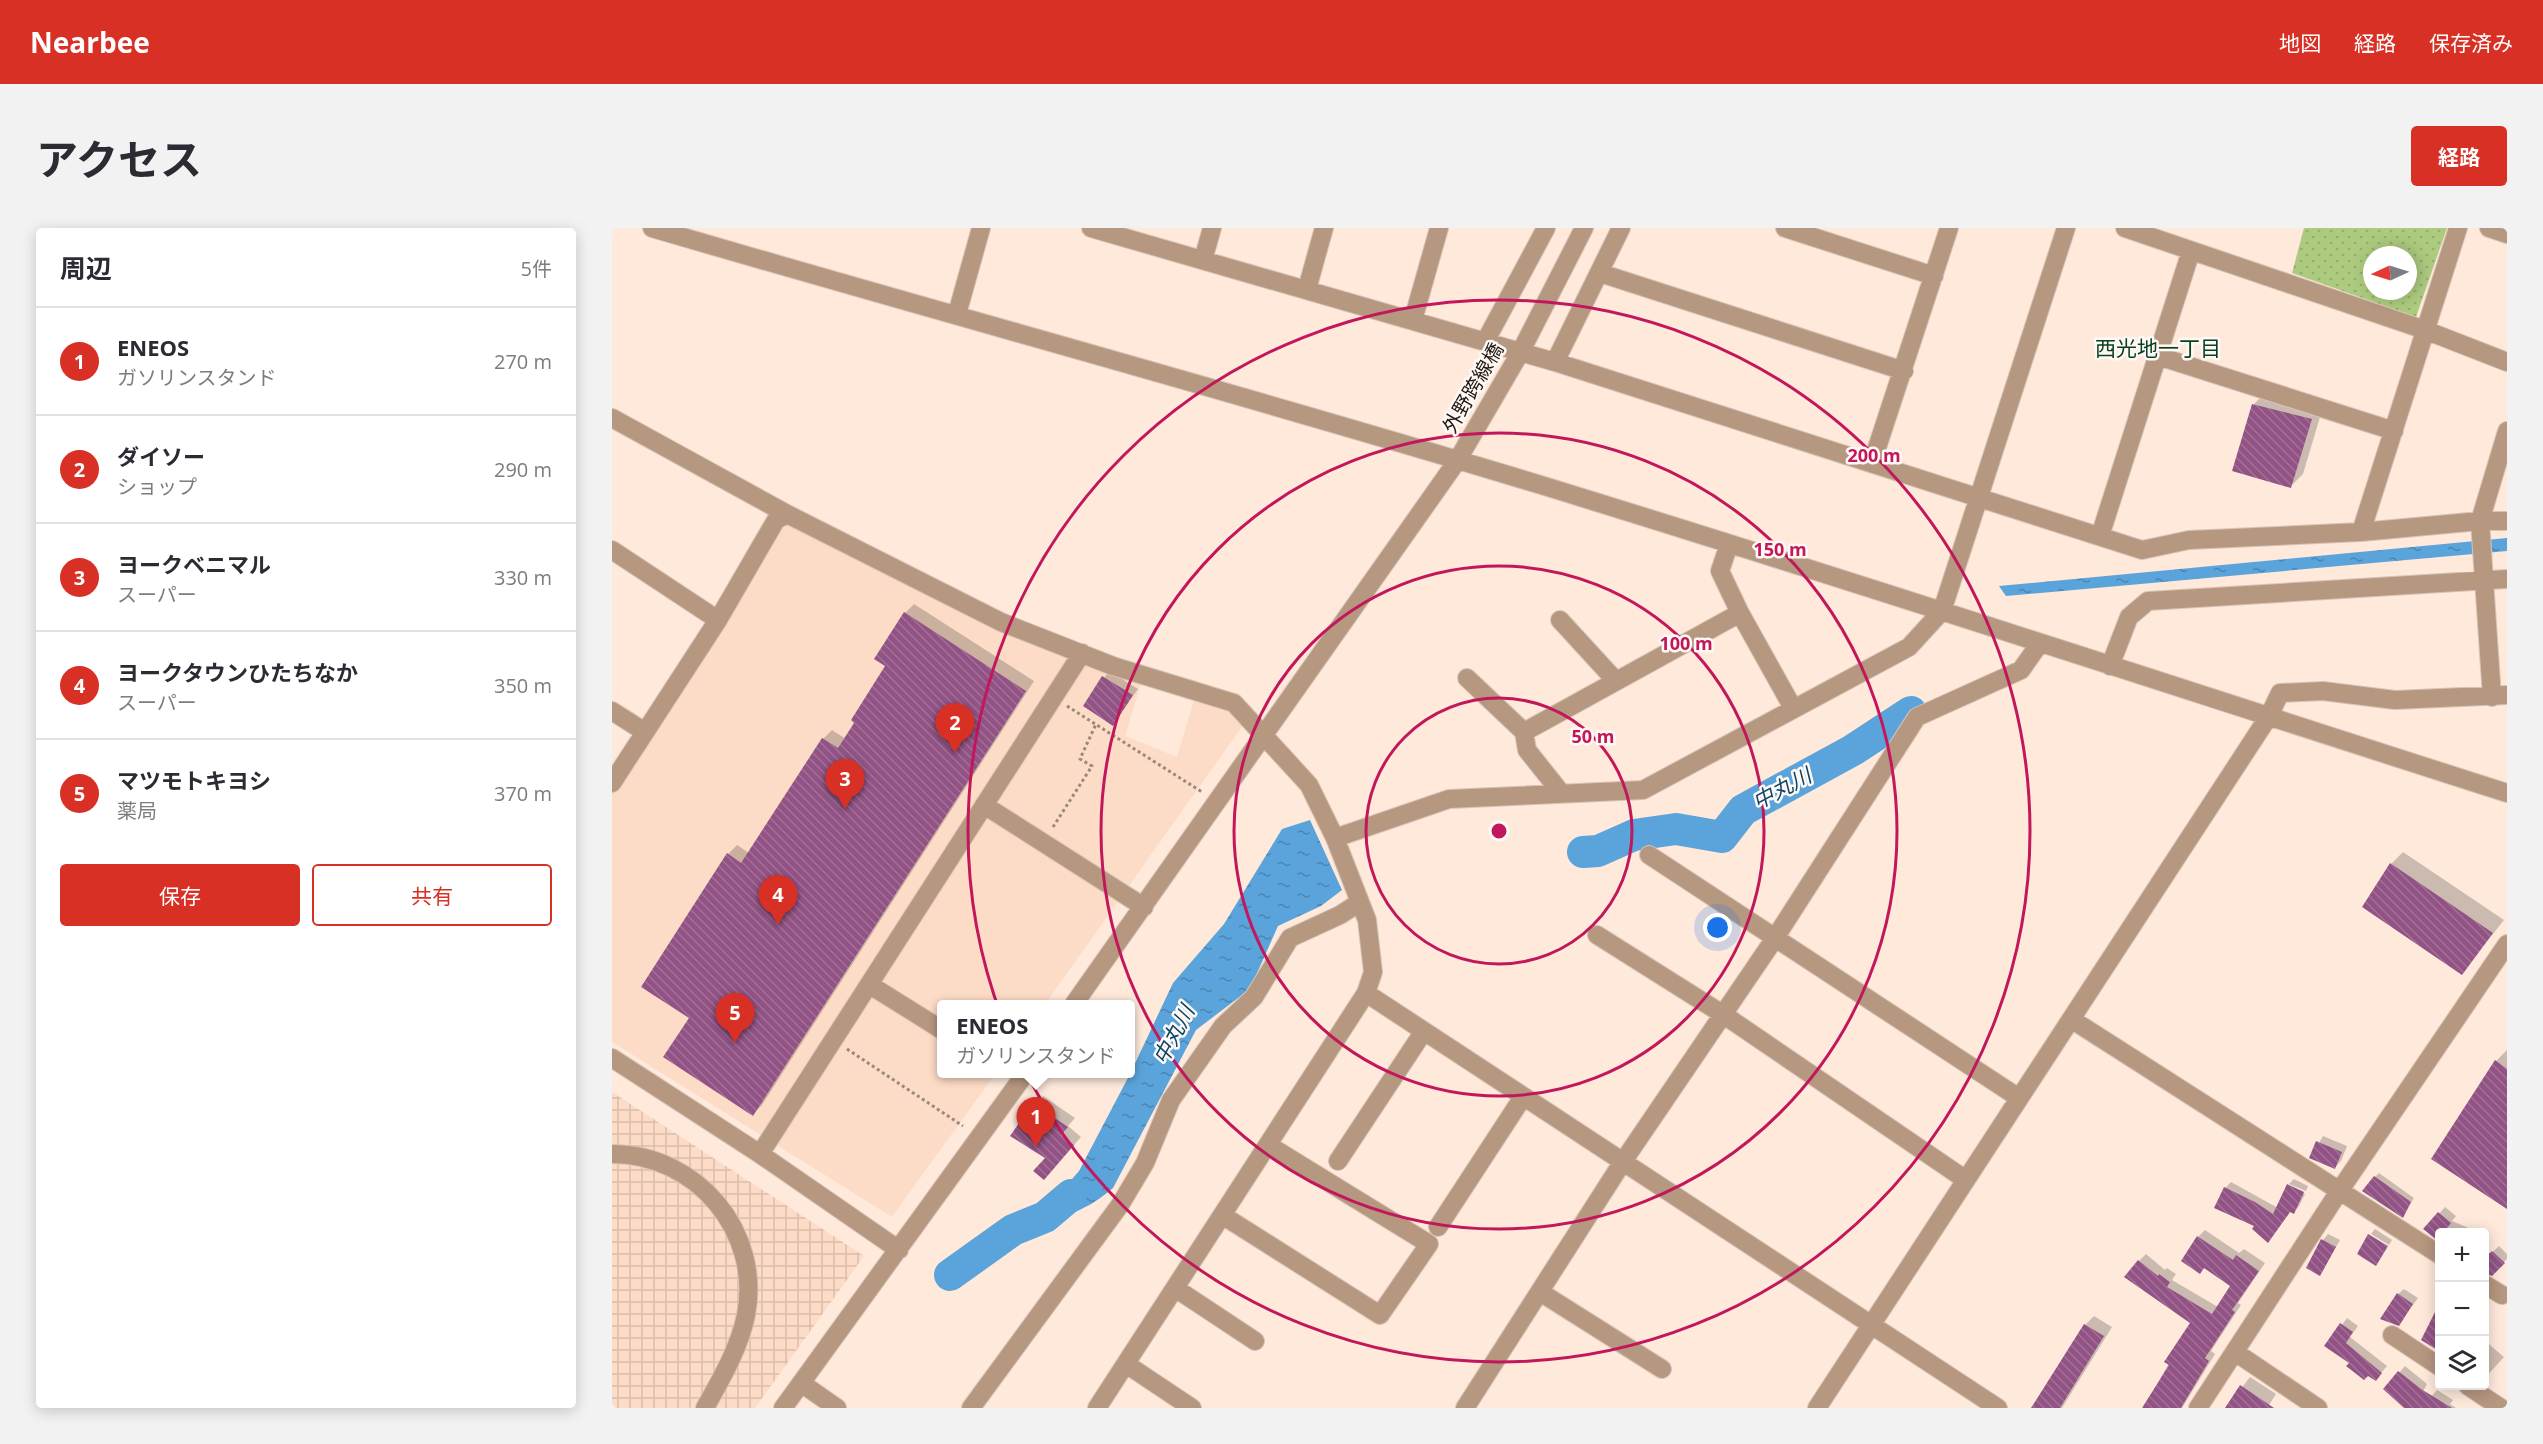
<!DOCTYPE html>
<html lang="ja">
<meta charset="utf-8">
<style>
:root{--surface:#fff;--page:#f2f2f3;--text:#2b2b33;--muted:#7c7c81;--line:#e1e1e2;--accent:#d93025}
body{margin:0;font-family:"Open Sans","Noto Sans JP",sans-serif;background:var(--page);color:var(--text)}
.controls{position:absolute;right:18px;bottom:18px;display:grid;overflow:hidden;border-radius:6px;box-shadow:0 3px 15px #0003}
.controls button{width:54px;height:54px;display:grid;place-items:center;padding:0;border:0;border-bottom:2px solid var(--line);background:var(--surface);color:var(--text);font:30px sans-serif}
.compass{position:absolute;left:1751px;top:18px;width:54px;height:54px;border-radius:50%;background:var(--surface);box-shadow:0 3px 15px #0003;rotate:266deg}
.you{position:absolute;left:1106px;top:700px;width:21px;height:21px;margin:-15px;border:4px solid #fff;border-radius:50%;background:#1a73e8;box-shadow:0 0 0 9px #1a73e833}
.badge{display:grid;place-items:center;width:39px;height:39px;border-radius:50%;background:var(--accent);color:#fff;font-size:20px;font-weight:700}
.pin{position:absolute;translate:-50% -50px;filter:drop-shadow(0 2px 3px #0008)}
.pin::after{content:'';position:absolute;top:32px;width:21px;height:18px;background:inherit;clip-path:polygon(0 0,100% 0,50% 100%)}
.popup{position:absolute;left:325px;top:772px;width:198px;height:78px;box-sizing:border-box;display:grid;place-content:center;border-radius:6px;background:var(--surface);filter:drop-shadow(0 2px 4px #0005);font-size:20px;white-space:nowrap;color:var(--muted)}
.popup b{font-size:22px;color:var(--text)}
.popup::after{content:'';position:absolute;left:50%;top:100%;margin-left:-12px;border:12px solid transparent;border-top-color:var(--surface)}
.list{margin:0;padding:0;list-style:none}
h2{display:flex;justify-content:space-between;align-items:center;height:78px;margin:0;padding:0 24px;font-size:26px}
h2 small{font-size:20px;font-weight:400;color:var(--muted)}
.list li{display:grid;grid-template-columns:39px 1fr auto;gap:18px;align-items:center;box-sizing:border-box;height:108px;padding:0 24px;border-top:2px solid var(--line)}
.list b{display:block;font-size:22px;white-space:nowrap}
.list p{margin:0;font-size:20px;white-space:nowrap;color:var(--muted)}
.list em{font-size:20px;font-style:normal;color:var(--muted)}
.actions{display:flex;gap:12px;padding:18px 24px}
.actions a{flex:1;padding:14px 0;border:2px solid var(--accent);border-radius:6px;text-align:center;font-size:21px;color:var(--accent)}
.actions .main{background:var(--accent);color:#fff}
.icon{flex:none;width:33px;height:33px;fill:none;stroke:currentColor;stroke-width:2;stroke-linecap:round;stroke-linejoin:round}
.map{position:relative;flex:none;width:1895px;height:1180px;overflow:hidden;border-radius:6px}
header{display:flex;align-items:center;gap:36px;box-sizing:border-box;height:84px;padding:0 30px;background:var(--accent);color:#fff}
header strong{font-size:28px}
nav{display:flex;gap:33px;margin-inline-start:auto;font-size:21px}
.intro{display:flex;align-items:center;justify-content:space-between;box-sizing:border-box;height:144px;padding:0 36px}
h1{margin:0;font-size:42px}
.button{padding:15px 27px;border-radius:6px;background:var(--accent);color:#fff;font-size:21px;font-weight:700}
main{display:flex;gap:36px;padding:0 36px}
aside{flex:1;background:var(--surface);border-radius:6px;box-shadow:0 3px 15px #0003}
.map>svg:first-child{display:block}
.built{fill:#fddcc7}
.industrial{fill:url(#industrial-grid)}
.park{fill:url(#park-dots);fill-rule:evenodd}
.water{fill:url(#water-ripples)}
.shadow{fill:#0003}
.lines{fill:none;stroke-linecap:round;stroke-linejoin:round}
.river{stroke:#5aa4db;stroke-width:32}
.building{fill:url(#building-back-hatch)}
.minor-casing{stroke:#d7c4b7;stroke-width:20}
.path{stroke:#98897e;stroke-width:3;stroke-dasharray:3 3;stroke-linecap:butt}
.minor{stroke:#b69780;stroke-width:18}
.ring{fill:none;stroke:#c2185b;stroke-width:3}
.labels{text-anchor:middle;stroke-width:5;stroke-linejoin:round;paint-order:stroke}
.street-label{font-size:20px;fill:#231a14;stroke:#fff9f6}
.neighbourhood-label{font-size:21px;fill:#08401f;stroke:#fff9f6}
.water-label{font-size:21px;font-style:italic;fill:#0b4569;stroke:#fff9f6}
.centre{fill:#c2185b;stroke:#fff9f6;stroke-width:3}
.ring-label{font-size:18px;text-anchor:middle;font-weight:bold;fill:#c2185b;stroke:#fff9f6;stroke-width:5;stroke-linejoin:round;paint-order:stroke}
</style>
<header>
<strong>Nearbee</strong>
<nav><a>地図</a><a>経路</a><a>保存済み</a></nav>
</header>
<div class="intro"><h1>アクセス</h1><a class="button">経路</a></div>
<main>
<aside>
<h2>周辺<small>5件</small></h2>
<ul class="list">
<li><span class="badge">1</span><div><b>ENEOS</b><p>ガソリンスタンド</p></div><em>270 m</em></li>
<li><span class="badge">2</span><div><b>ダイソー</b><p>ショップ</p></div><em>290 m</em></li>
<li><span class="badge">3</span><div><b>ヨークベニマル</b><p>スーパー</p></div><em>330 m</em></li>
<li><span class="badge">4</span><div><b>ヨークタウンひたちなか</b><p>スーパー</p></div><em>350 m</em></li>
<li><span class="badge">5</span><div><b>マツモトキヨシ</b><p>薬局</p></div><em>370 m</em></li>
</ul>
<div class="actions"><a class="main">保存</a><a>共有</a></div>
</aside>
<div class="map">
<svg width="1895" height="1180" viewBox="0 0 1895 1180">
<defs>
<pattern id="industrial-grid" width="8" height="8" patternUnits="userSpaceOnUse" patternTransform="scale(1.5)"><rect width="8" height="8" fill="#fddcc7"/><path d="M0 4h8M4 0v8" fill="none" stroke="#d9bcaa"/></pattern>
<pattern id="park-dots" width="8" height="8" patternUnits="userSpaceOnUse" patternTransform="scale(1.5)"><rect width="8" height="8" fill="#adcb7f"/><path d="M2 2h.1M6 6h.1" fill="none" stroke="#95ae6d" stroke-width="1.8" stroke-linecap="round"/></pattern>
<pattern id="water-ripples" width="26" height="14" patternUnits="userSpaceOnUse" patternTransform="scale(1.5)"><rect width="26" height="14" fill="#5aa4db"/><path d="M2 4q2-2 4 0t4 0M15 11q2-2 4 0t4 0" fill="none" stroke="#4a85b0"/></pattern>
<pattern id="building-back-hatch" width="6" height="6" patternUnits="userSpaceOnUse" patternTransform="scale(1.5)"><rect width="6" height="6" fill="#925286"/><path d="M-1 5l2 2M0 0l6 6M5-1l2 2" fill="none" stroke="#9f7195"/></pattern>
</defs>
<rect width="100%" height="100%" fill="#fee9db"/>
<!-- built -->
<path class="built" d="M175,286l355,167 -17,55 52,21 18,-60 33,10 16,17 -199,280h-103v70h53l-103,143 -280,-175v-252z"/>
<!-- industrial -->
<path class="industrial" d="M0,864l252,164 -109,152h-143z"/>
<!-- park -->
<path class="park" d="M1692,0h143l-31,89 -124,-44zM1760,27h36v36h-36z"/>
<!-- water -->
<path class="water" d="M1895,310v13l-501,45 -7,-10z
M698,592l32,70 -21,16 -43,20 -28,63 -54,41 -83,158c-25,21 -44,29 -77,33l43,-50 51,-97 43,-91 51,-59 58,-95z"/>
<!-- shadow -->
<path class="shadow" d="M1654,164l57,15 -20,67 -12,12 -37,-82z
M302,376l120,77 -272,424 -9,9 -25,-260 9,-9 12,8 74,-114 9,-9 14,9 41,-73 -11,-8 29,-45z
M497,443l29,18 -25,35 -28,-18z
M1791,624l101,68 -42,53 -71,-109z
M1895,822v157l-11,-146z
M431,868l32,22 -7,8 13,11 -29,33 -18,-66z
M1711,908l24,10 -6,15 -6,6 -24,-10z
M1767,945l35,25 -11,18 -28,-39z
M1682,951l14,7 -2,5 -17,-7z
M1619,954l47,26 10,-21 17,7 -6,12 -5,6 -3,-1 -23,30 -43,-53z
M1833,979l11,9 -4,5 26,11h-38v8l-14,-11z
M1763,1001l17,11 -3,5 -18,-11z
M1593,1002l34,23 5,-4 21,14 -27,40 3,2 -30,46 4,3 -33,54h-38l48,-86 -53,-61 7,-7 19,16 2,-2 9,6 -4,6 46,27 14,-21 -27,-19 -5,5 -2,-35z
M1716,1006l12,6 -20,34 3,-34z
M1887,1018l8,8v5l-16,15 -7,-14z
M1792,1061l14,9 -19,26 -1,-30z
M1482,1088l18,11 -50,81h-29l52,-83z
M1735,1090l11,8 -8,11 37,29 -6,7 -54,-27z
M1872,1112l20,17 -20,22z
M1793,1138l22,18 -9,17 -33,-12z
M1638,1149l26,17 -9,14h-41z
M1825,1162l16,10 -3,4 6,4h-35z"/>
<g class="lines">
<!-- river -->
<path class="river" d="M971,624l15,-1 36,-16 42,-6 46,8 21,-27 110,-60 58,-38
M338,1047l63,-45 32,-13 26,-22"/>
</g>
<!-- building -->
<path class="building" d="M1640,176l60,15 -21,69 -59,-17z
M292,384l122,79 -273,425 -90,-59 26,-39 -48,-31 86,-134 14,10 81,-125 16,10 16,-25 -3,-3 34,-54 -11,-7z
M490,448l31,19 -20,31 -30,-20z
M1778,635l103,70 -31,42 -100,-68z
M1883,832l12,9v140l-76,-50z
M421,875l35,24 -7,8 13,10 -30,35 -11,-9 12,-13 -35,-22z
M1704,913l26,11 -7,17 -26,-11z
M1762,948l37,26 -8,16 -41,-27z
M1675,956l17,8 -10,22 -4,-2 -22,31 -16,-14 2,-3 -40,-18 10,-21 31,15 18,12z
M1826,984l13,11 -8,10h-4l-2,7 -14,-11z
M1756,1006l20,12 -12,20 -19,-12z
M1585,1008l36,24 3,-5 23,16 -27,39 3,2 -30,46 4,3 -28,47h-39l27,-43 -5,-3 26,-39 -66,-46 14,-17 20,16 1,-2 11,8 -3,5 45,27 18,-28 -26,-18 -4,6 -19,-13z
M1709,1011l15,8 -16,29 -14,-8z
M1880,1023l13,12 -13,13 -8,-3v-15z
M1785,1065l16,11 -14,22 -19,-7z
M1827,1076v47l-18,-11z
M1728,1095l13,9 -7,11 36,30 -6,8 -8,-5 -4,4 -18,-14 3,-3 -25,-17z
M1472,1096l20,12 -44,72h-29z
M1786,1143l23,18 31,19h-48l-21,-19z
M1628,1157l34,23h-49z"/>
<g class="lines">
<defs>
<path id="minor" d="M40,0c296,87 594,167 889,257 323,99 644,205 966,308
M479,0l464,134 66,-134
M1173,0l149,48
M1513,0l300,102 82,32
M1877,0l18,6
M591,32l9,-32
M988,45l304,98
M695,61l17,-61
M345,86l24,-86
M801,92l26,-92
M874,112l60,-112
M1546,128l236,75
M943,134l587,188 47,-10 172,-8 119,-11h27
M0,190l175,96 214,108 112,44 121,37 75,82 26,53 32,82 6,52 -7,21 -269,415
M1260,235l77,-235
M1749,304l97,-304
M1488,308l91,-285
M1117,316l-9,27 20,42 53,95
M0,322l106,70
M948,392l56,61
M1498,438l19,-49 19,-16 359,-22
M855,450l57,54 3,18 35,44
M1880,469l-12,-176 27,-90
M0,483l33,21
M912,504l216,-119
M0,555l106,-163 58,-100 11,-6
M372,577l160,102
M723,610l114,-39 194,-9 266,-143 33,-36 124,-383
M1037,627l370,243
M985,707l127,80 242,165
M258,757l72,45
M754,765l632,415
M462,776l383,-543 63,-108 64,-125
M1459,791l369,236
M0,830l148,96 139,96
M0,926c85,0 150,78 134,161 -7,34 -25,64 -41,93
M148,926l322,-501
M726,933l86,-130
M610,987l158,100 49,-71 -161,-99
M826,999l85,-130
M1872,1056l18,11
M563,1060l80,53
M928,1064l122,77
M1780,1107l48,32
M1623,1124l83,56
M514,1136l66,44
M189,1155l36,25
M1856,1158l33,22
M171,1180l242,-334
M359,1180l149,-203 25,-42 26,-63 52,-74 31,-29 36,-59 50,-23 20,-13
M853,1180l157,-245 153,-225 142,-221 104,-47 19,-27
M1205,1180l452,-692 11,-23 43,-2 72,9 112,-5
M1586,1180l142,-218 167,-246"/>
</defs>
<!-- minor casing -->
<use href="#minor" class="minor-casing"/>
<!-- path -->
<path class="path" d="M455,478l135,86
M441,599l39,-61 -12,-7 16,-35
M235,821l116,77"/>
<!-- minor -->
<use href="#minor" class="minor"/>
</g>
<!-- distance rings -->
<g class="ring">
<circle cx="887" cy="603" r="133"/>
<circle cx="887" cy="603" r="265"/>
<circle cx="887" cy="603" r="398"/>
<circle cx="887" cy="603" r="531"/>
</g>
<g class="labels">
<!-- street labels -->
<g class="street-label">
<text transform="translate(861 160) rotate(-60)" y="7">外野跨線橋</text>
</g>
<!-- neighbourhood labels -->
<g class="neighbourhood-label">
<text x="1546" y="128">西光地一丁目</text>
</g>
<!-- water labels -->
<g class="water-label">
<text transform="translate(1170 561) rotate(-28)" y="7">中丸川</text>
<text transform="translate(562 807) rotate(-62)" y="7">中丸川</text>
</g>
</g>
<circle cx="887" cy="603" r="9" class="centre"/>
<g class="ring-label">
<text x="1262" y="234">200 m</text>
<text x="1168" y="328">150 m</text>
<text x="1074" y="422">100 m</text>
<text x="981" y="515">50 m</text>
</g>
</svg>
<div class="controls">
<button>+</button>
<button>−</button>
<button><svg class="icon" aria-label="layers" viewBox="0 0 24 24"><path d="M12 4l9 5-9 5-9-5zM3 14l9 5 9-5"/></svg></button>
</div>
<svg class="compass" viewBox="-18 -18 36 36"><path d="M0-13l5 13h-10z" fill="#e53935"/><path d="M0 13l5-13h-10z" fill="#7c7c81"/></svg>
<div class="you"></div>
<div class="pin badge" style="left:424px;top:919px">1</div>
<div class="popup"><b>ENEOS</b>ガソリンスタンド</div>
<div class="pin badge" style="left:343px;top:525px">2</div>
<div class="pin badge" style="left:233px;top:581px">3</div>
<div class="pin badge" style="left:166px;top:697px">4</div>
<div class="pin badge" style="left:123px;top:815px">5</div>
</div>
</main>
